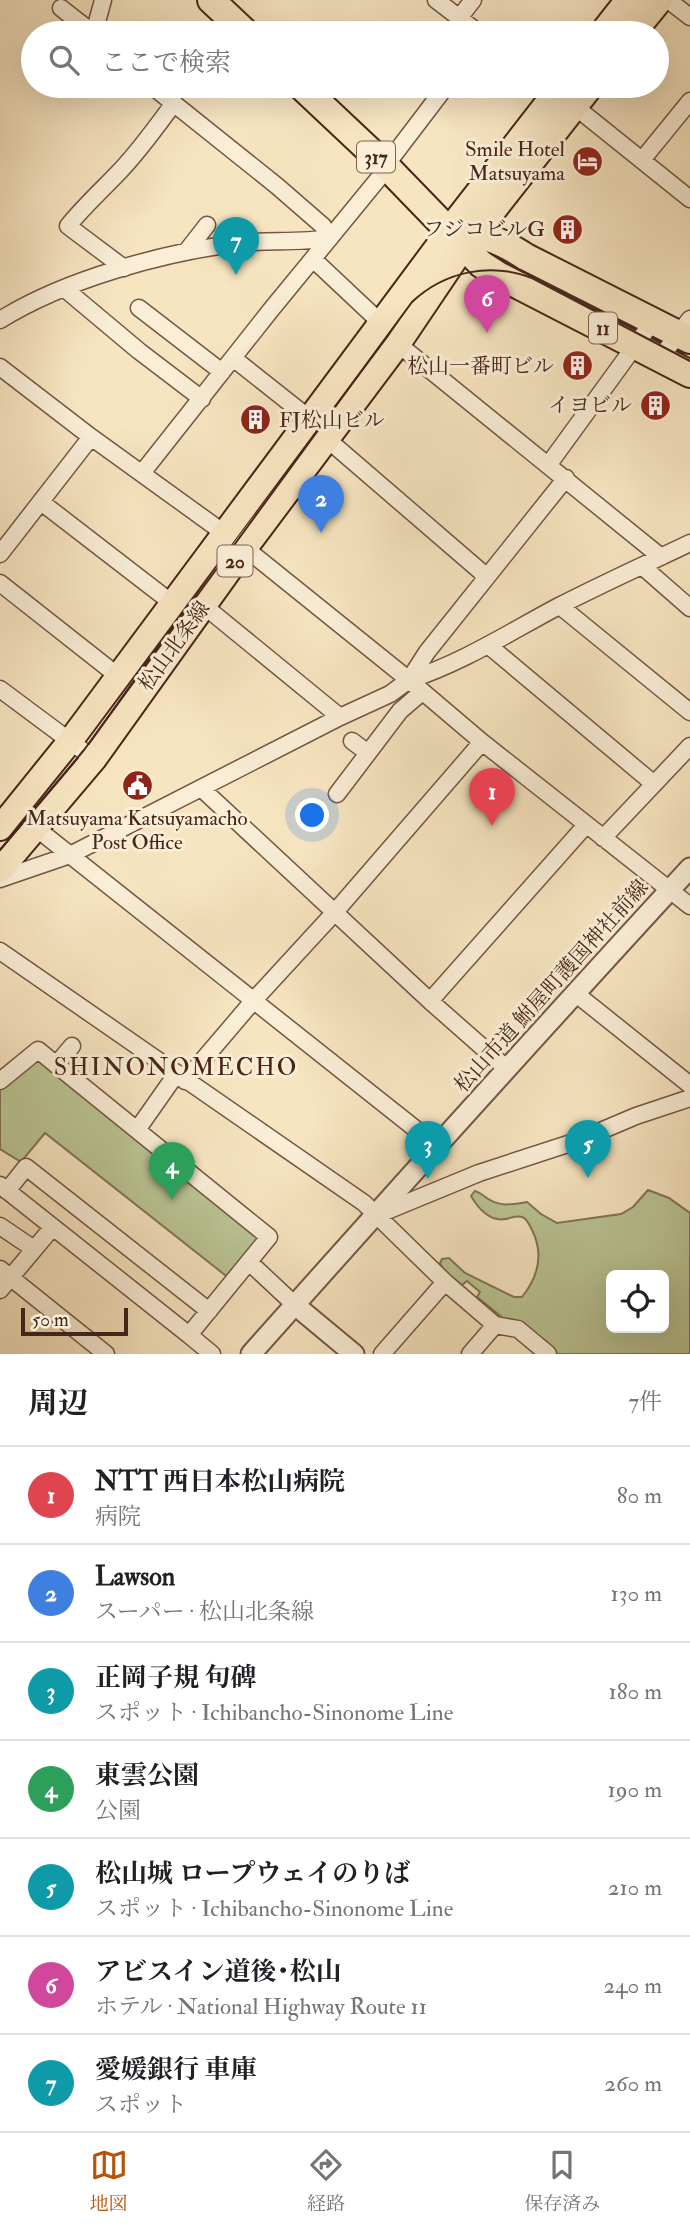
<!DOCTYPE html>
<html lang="ja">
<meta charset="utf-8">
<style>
:root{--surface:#fff;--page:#f2f2f2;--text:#202124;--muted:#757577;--line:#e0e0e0;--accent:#b45309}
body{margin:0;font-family:"IM FELL Double Pica","Noto Serif JP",serif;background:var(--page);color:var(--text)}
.controls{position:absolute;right:21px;bottom:21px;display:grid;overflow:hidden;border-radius:10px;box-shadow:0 7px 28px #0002}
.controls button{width:63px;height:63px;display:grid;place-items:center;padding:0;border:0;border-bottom:2px solid var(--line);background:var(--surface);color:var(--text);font:35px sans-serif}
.scale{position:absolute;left:21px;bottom:18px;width:107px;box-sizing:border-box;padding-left:7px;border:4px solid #482519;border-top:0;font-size:19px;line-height:24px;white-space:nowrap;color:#482519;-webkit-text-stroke:5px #faeed7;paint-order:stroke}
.you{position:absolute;left:313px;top:816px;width:24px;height:24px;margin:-18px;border:5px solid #fff;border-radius:50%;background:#1a73e8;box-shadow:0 0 0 10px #1a73e833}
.badge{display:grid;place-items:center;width:46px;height:46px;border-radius:50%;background:var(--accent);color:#fff;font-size:23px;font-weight:700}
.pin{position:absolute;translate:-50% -58px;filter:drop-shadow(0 2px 4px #0008)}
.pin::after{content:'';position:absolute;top:37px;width:24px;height:21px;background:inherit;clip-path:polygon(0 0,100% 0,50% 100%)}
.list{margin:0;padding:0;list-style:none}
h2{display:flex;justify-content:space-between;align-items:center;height:91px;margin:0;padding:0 28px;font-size:30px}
h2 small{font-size:23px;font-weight:400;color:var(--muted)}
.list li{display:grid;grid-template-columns:46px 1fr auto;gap:21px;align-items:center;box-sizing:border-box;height:98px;padding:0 28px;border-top:2px solid var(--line)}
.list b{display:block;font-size:26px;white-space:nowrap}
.list p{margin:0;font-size:23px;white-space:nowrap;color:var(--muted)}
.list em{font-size:23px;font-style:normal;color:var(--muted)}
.icon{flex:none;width:38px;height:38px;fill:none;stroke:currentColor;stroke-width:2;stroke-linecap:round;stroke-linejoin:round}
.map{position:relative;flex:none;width:690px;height:1354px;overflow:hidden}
.search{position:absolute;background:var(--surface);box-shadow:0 7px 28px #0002;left:21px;right:21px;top:21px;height:77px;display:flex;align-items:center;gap:18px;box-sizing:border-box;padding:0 24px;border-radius:38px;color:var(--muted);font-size:26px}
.sheet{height:777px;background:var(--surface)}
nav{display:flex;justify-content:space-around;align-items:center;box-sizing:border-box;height:98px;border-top:2px solid var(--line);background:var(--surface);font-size:19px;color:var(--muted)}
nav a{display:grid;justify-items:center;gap:4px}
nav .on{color:var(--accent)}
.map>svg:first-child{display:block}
.green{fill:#bbc594;stroke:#827556;stroke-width:2;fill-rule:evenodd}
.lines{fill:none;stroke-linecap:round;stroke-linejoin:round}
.minor-casing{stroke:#745543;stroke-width:19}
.tertiary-casing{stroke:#745543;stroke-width:23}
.primary-casing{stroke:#482519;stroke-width:28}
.trunk-casing{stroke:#482519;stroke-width:30}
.minor{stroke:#faeed7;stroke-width:16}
.tertiary{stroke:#faeed7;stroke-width:19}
.primary{stroke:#f7e5c1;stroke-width:24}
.trunk{stroke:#f7e5c1;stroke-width:26}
.tram{stroke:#482519;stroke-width:2}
.labels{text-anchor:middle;stroke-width:6;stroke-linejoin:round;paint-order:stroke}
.shield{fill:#faeed7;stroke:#7d6152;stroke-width:2}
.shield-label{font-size:19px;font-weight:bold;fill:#482519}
.poi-label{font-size:21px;fill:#482519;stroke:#faeed7;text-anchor:end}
.street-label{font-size:21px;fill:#482519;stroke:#faeed7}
.quarter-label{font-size:24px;letter-spacing:2px;fill:#482519;stroke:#faeed7}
</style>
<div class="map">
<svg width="690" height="1354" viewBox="0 0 690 1354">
<rect width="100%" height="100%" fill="#f7e5c1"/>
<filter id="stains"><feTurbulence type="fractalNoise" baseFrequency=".00286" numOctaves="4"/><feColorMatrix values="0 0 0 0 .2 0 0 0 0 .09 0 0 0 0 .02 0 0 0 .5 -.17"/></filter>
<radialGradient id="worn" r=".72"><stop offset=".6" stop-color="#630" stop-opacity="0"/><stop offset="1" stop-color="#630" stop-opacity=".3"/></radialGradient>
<!-- green -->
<path class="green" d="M39,1056l223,182 -32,41 -185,-146 -24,29 -21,-13v-61z
M648,1190l21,8 21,15v141h-133l-36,-28 -18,-8 -26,-21 3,-5 -13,-11 -5,4c-9,-6 -18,-11 -22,-22l2,-4 7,-1 16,15 49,24h8c16,-20 22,-43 10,-67 -3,-5 -4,-11 -10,-13 -6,-2 -11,1 -16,2 -16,3 -28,-11 -35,-23l4,-5c7,2 9,6 15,9 12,7 24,4 37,2l14,12 16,9 64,-9 12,-7zM611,1275h53v53h-53z"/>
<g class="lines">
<defs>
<path id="minor" d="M436,0l43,33
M668,0l22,17
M61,8l32,25
M459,18l14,-18
M94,33l9,-33
M152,86l125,100 46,40 7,12
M568,101l122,98
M642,160l48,-59
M186,252l21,-27
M313,259l67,63
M124,268l-56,-42c16,-20 35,-37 52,-55 20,-21 37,-45 54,-68
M65,289l74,62 63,48
M139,308l83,64
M0,320c66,-41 162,-67 239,-77 30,-3 61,0 91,-5
M398,344l263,213
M233,358l77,61
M660,358l30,-39
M0,367l91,70 133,96
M327,439l159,137
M549,464l104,-143
M142,473l128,-162 109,-133 14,-22 51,-67
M41,502l131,101
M245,548l164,132c53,-17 101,-48 150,-74 43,-22 87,-42 131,-63
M0,554l91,-117
M642,566l48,42
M0,583l118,93
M203,605l137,112
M560,606l130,106
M488,645l166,139
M409,680l18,-28 139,-174
M0,689l94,70
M352,741l16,12
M201,788l229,213 76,67
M337,794l63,-83 22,-19
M36,828l401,318
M603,838l87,-92
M0,879l70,-24 270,-138 50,-23 19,-14 73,62 208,164
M0,951l364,252 81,79 50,43 -25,29
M575,993l115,92
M430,1001l156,-176
M56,1065l16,-19
M0,1081l38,-31 231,187 -80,98 23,19
M185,1081l69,-81 81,-88 147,-170
M137,1130l40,-57
M0,1185l189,150
M7,1191l19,-24 183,144
M377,1215l102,-42 98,-32 59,-25 54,-18
M0,1226l34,23
M249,1262l46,43
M0,1269l106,85
M0,1290l52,-62
M495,1325l23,4 30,25
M382,1354l63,-72"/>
<path id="tertiary" d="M295,1305l59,49
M251,1354c145,-163 291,-325 439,-486"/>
<path id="primary" d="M0,828l71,-88 379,-510
M0,870l94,-111 151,-211 153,-204 66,-98"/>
<path id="trunk" d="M211,0l35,33
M603,33l26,-33
M632,33l27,-33
M301,86l85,80 95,98 17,11 192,99
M450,230c31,3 50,10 76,27l164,83
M450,230l112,-144
M466,244l124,-158"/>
</defs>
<!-- minor casing -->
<use href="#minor" class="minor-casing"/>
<!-- tertiary casing -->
<use href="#tertiary" class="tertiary-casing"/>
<!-- primary casing -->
<use href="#primary" class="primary-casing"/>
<!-- trunk casing -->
<use href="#trunk" class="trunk-casing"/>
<!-- minor -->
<use href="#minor" class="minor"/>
<!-- tertiary -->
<use href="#tertiary" class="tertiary"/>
<!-- primary -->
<use href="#primary" class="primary"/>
<!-- trunk -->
<use href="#trunk" class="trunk"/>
<!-- tram -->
<path class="tram" d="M0,850l84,-100 328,-448c33,-31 79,-40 120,-24l158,83"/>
</g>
<!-- icons -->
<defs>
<symbol id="hotel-disc" viewBox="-11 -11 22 22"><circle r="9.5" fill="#8f2418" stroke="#faeed7"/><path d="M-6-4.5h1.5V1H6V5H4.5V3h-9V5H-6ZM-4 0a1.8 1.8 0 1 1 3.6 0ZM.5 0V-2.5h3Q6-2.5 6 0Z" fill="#fff"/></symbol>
<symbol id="building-disc" viewBox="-11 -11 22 22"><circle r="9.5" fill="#8f2418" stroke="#faeed7"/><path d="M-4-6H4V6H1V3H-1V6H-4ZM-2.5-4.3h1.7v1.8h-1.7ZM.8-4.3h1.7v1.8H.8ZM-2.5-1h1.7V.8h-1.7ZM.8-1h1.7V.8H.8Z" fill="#fff"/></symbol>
<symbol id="civic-disc" viewBox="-11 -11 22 22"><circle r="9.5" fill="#8f2418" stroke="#faeed7"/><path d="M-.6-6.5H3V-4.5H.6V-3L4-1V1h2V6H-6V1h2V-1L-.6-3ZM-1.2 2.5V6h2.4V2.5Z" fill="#fff"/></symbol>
</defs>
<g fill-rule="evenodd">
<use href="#hotel-disc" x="570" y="144" width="35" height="35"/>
<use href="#building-disc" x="550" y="212" width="35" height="35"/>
<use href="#building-disc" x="560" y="348" width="35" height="35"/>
<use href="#building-disc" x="638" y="388" width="35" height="35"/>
<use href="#building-disc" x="238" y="402" width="35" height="35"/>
<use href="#civic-disc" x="120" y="768" width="35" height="35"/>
</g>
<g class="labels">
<!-- shield labels -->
<g class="shield">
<rect x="357" y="141.5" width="38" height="31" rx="5"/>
<rect x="589" y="312.5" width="28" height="31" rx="5"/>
<rect x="217.5" y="545.5" width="35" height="31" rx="5"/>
</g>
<g class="shield-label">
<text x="376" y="164">317</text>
<text x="603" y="335">11</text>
<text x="235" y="568">20</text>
</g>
<!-- poi labels -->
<g class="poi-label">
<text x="565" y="156">Smile Hotel<tspan x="565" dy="24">Matsuyama</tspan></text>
<text x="545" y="236">フジコビルG</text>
<text x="554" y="373">松山一番町ビル</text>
<text x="632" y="412">イヨビル</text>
<text x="279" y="427" text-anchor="start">FJ松山ビル</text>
<text x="137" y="825" text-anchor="middle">Matsuyama Katsuyamacho<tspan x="137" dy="24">Post Office</tspan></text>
</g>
<!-- street labels -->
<g class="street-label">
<text transform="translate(174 646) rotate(-54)" y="7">松山北条線</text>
<text transform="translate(551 986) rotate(-48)" y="7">松山市道 鮒屋町護国神社前線</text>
</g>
<!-- quarter labels -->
<g class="quarter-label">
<text x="176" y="1075">SHINONOMECHO</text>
</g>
</g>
<rect width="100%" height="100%" filter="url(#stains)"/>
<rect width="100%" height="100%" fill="url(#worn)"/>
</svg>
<div class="controls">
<button><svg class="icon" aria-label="locate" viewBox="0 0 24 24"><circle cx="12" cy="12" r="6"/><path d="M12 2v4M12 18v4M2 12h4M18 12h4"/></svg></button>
</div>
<div class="scale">50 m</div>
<div class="you"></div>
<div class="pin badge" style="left:492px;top:826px;background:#e0444e">1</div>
<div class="pin badge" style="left:321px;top:533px;background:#3f7fe0">2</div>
<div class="pin badge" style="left:428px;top:1179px;background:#0f9aa8">3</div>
<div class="pin badge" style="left:172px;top:1200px;background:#2e9e5b">4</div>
<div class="pin badge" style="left:588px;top:1178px;background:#0f9aa8">5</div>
<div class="pin badge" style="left:487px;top:333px;background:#d1479c">6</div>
<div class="pin badge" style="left:236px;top:275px;background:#0f9aa8">7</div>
<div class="search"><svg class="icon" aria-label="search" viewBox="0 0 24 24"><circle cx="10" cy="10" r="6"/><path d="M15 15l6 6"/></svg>ここで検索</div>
</div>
<section class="sheet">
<h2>周辺<small>7件</small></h2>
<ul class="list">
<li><span class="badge" style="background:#e0444e">1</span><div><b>NTT 西日本松山病院</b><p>病院</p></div><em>80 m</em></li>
<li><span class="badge" style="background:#3f7fe0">2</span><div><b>Lawson</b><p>スーパー · 松山北条線</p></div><em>130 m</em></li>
<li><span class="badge" style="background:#0f9aa8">3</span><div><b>正岡子規 句碑</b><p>スポット · Ichibancho-Sinonome Line</p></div><em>180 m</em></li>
<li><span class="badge" style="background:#2e9e5b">4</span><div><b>東雲公園</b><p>公園</p></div><em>190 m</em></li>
<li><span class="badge" style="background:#0f9aa8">5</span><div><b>松山城 ロープウェイのりば</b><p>スポット · Ichibancho-Sinonome Line</p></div><em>210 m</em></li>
<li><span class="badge" style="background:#d1479c">6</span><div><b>アビスイン道後･松山</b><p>ホテル · National Highway Route 11</p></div><em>240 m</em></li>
<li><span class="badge" style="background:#0f9aa8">7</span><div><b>愛媛銀行 車庫</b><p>スポット</p></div><em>260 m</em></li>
</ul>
</section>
<nav>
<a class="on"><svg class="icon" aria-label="map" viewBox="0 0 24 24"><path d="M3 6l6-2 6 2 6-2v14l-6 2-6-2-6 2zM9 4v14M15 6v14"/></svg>地図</a>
<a><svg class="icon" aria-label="directions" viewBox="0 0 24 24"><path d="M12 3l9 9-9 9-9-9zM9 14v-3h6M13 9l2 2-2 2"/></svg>経路</a>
<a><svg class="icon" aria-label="saved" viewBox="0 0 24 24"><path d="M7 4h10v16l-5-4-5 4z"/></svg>保存済み</a>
</nav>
